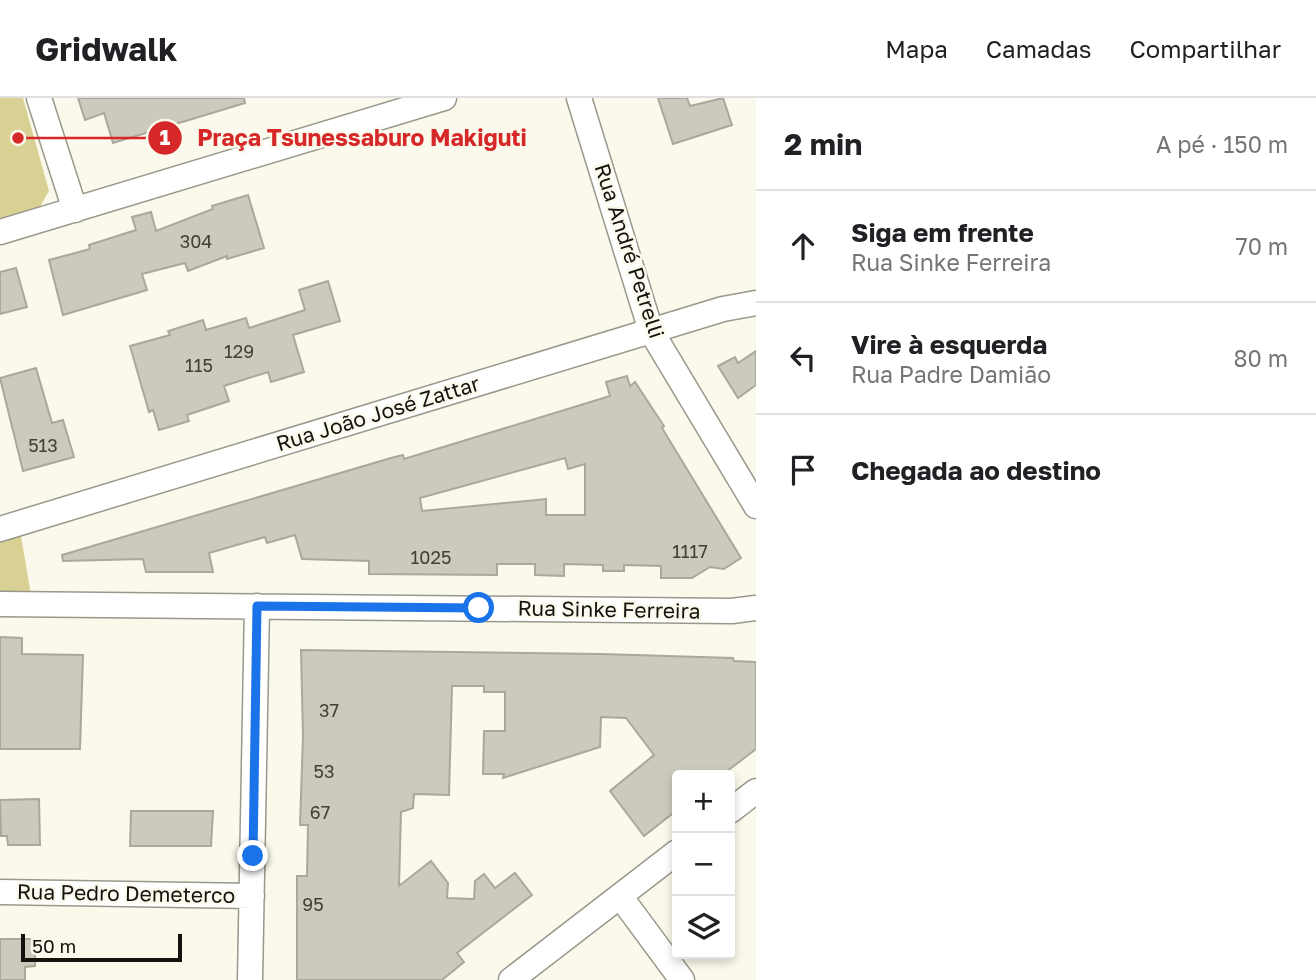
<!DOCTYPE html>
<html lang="pt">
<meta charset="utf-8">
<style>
:root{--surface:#fff;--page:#f6f6f6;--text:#202124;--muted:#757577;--line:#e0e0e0}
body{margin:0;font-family:"Golos Text",sans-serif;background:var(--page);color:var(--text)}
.controls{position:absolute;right:21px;bottom:21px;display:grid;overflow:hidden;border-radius:7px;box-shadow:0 4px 10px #0003}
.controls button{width:63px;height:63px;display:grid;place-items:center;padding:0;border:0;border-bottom:2px solid var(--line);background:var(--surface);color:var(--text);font:35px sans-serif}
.scale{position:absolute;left:21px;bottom:18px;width:161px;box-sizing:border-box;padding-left:7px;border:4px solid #13120d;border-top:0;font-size:19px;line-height:24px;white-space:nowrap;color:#13120d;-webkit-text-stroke:5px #fbf9eb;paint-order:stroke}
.stop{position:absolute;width:21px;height:21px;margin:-16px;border:5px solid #1a73e8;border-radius:50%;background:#fff}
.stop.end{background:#1a73e8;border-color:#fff;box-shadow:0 2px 7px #0008}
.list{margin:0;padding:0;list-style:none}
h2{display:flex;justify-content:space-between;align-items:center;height:91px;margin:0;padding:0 28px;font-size:30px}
h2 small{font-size:23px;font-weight:400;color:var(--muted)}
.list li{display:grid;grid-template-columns:46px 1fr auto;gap:21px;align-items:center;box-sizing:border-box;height:112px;padding:0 28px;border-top:2px solid var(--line)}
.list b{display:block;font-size:26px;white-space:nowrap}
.list p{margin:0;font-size:23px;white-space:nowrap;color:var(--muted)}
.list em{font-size:23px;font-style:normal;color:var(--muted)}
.icon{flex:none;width:38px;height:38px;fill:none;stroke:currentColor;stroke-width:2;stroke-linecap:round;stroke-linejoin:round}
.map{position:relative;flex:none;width:756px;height:882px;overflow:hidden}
header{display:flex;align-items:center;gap:42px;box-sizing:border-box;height:98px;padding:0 35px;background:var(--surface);border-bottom:2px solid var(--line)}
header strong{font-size:33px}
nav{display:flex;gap:38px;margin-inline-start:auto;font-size:24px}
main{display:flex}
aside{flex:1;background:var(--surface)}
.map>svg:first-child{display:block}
.green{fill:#d9d193}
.building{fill:#cbcabc;stroke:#a9a89b;stroke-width:2;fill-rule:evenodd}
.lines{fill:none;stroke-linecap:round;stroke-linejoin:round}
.minor-casing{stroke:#99988b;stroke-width:27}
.minor{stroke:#fff;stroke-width:24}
.route{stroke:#1a73e8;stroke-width:9}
.labels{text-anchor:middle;stroke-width:5;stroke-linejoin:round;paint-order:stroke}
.number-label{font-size:18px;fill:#414039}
.street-label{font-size:21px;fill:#13120d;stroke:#fbf9eb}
.leader{fill:none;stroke:#d62828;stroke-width:2.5}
.callout-dot{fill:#d62828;stroke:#fbf9eb;stroke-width:2.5}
.mark-label{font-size:21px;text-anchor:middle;font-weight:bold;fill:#fff}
.callout-label{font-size:23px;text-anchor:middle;font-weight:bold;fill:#d62828;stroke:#fbf9eb;stroke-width:5;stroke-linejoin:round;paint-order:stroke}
</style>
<header>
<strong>Gridwalk</strong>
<nav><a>Mapa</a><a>Camadas</a><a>Compartilhar</a></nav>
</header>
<main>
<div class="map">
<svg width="756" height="882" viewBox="0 0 756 882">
<rect width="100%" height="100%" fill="#fbf9eb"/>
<!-- green -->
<path class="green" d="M0,0h23l26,93 -11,19 -38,13z
M20,432l11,65h-31v-58z"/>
<!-- building -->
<path class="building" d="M78,0h166l1,5 -132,40 -9,-30 -19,7z
M658,0h29l3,8 33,-8 9,27 -59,19z
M248,97l16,53 -37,11v-3l-39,15 -3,-8 -43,11 5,16 -84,25 -14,-55 41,-11 -1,-4 47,-15 -4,-13 19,-5 5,19 57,-22 -1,-3z
M16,170l11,39 -27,7v-42z
M328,183l12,40 -47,14 11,37 -33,10 -3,-10 -44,14 5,15 -42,14 2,6 -30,9 -6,-20 -4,2 -19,-66 40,-11 -2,-4 35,-11 3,10 40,-12 3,10 56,-18 -6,-20z
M756,253v34l-18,13 -20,-32 17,-9 3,6z
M36,270l16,55 11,-3 11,37 -51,14 -23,-93z
M627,278l3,10 5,-4 29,44 -2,2 79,130 -17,11 -14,-2 -18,11h-31v-12l-37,-1v6h-21v-6l-39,-1v12l-29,-1v-11h-38v11l-128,-1v-13l-67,-2 -7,-24 -28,8 -2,-6 -56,16 4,19h-67l-3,-13 -80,2 -1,-6 329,-97 12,-3 1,4 206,-63 -4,-14zM565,360l3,11 17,-5v51h-39v-16l-124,12 -2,-13z
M0,539l22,1v16l61,1 -3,94h-80z
M301,552l300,4 132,4 1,3 22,1v87l-34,26h-45v35l-33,26 -34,-45 44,-36 -28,-37 -25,-1 -1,30 -97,31 1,-4h-21l1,-43h21v-39h-21v-6h-32l-3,109 -35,-1 -1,14 -12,4 -2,74 32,-25 17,22 -1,15 27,1 1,-18 9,-7 11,14 20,-15 17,22 -75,58 7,9 -22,18h-145v-104h10l1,-51h-8l3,-89z
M39,701l1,46h-32l-1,-9h-6l-1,-36z
M131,713h82l-2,35h-81z
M0,841h35v27l-10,1v13h-25z"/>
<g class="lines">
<defs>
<path id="minor" d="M39,0l36,112
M579,0l72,233 105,175
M0,134l444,-134
M0,431l723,-220 33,-6
M0,506l732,7 24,-3
M730,713l26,-20
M0,794l252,4
M620,798l62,84
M250,882l7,-374
M511,882l166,-128"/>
</defs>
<!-- minor casing -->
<use href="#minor" class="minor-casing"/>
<!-- minor -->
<use href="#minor" class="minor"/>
</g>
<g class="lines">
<!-- route -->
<path class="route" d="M253,758l4,-250 222,2"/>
</g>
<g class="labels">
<!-- number labels -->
<g class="number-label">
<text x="196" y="150">304</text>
<text x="239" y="260">129</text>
<text x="199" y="274">115</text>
<text x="43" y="354">513</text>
<text x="690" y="460">1117</text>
<text x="431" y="466">1025</text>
<text x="329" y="619">37</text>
<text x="324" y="680">53</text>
<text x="320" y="721">67</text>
<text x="313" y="813">95</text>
</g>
<!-- street labels -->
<g class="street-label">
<text transform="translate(629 153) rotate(72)" y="7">Rua André Petrelli</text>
<text transform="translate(378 316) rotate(-17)" y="7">Rua João José Zattar</text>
<text transform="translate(609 512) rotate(1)" y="7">Rua Sinke Ferreira</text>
<text transform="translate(126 796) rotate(1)" y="7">Rua Pedro Demeterco</text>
</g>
</g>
<!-- callouts -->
<path class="leader" d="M18 40L165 40"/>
<g class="callout-dot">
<circle cx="18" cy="40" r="7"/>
<circle cx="165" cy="40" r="18"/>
</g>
<g class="mark-label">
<text x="165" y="47">1</text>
</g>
<g class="callout-label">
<text x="362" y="48">Praça Tsunessaburo Makiguti</text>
</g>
</svg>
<div class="controls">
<button>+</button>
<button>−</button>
<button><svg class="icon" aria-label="layers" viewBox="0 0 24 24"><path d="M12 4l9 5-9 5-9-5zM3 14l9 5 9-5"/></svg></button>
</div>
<div class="scale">50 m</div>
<div class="stop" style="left:479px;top:510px"></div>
<div class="stop end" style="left:253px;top:758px"></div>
</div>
<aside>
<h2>2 min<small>A pé · 150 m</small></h2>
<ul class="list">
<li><svg class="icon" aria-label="ahead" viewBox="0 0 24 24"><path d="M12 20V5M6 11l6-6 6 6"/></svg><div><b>Siga em frente</b><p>Rua Sinke Ferreira</p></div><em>70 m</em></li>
<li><svg class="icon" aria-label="left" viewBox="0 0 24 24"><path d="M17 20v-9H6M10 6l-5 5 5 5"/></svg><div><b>Vire à esquerda</b><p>Rua Padre Damião</p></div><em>80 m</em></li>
<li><svg class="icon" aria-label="arrive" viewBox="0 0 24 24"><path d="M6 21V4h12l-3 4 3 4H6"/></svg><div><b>Chegada ao destino</b></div></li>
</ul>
</aside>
</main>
